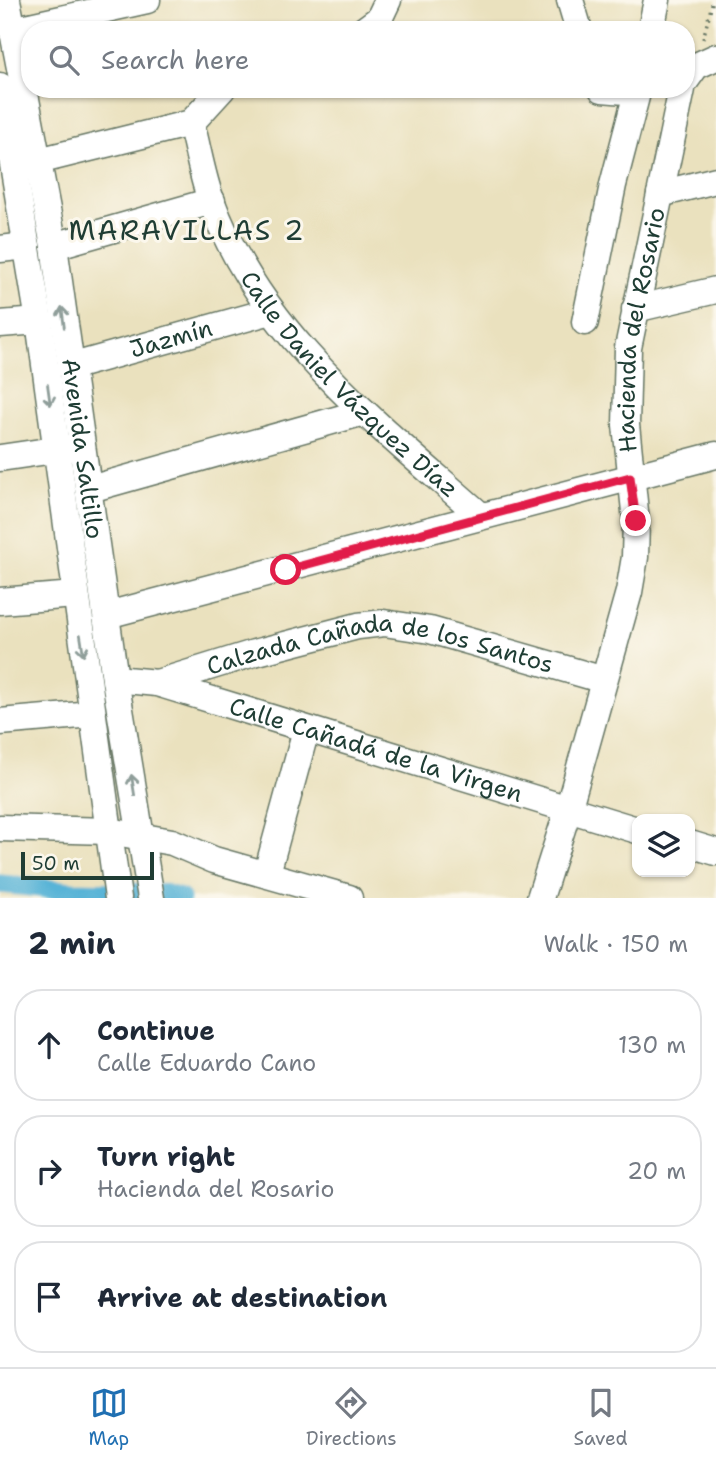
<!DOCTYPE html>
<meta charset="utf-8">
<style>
:root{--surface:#fff;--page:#f6f6f7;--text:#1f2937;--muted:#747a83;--line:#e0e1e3;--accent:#1f6fb2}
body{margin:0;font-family:"Shantell Sans",sans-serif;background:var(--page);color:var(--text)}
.controls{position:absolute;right:21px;bottom:21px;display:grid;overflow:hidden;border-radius:14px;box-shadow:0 2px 5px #0004}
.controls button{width:63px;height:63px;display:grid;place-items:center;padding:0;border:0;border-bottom:2px solid var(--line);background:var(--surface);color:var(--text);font:35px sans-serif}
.scale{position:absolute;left:21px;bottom:18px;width:133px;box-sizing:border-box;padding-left:7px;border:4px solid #1f3d34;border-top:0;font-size:19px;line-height:24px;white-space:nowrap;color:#1f3d34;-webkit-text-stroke:5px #fbf7ec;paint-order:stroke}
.stop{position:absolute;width:21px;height:21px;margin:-16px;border:5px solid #e11d48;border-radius:50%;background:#fff}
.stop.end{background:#e11d48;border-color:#fff;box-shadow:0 2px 7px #0008}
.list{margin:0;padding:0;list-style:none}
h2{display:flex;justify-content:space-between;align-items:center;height:91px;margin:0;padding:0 28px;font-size:30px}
h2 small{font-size:23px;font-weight:400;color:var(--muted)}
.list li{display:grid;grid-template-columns:46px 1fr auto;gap:21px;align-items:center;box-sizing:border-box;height:112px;margin:0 14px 14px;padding:0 14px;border:2px solid var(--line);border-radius:28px}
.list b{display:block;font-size:26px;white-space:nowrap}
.list p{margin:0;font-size:23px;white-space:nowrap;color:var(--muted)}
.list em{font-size:23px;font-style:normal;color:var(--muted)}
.icon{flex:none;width:38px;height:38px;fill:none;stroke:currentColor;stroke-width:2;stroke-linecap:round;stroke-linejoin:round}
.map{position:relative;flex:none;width:716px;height:898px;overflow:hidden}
.search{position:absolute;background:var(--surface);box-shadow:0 2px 5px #0004;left:21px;right:21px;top:21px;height:77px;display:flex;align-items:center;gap:18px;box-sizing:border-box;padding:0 24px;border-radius:28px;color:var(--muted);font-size:26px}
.sheet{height:469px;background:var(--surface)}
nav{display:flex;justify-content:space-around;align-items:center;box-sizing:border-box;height:98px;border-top:2px solid var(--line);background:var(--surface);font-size:19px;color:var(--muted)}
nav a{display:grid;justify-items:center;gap:4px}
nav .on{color:var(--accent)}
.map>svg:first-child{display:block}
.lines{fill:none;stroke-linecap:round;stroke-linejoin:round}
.canal{stroke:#59b4d7;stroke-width:19}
.minor-casing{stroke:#667664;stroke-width:29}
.path{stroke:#667664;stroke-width:3.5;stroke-dasharray:2 5;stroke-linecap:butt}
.minor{stroke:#fff;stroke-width:26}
.oneway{stroke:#8f9e9a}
.route{stroke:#e11d48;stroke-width:9}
.labels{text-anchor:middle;stroke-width:6;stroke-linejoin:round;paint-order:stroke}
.street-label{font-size:24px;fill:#1f3d34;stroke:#fbf7ec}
.quarter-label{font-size:28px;letter-spacing:2px;fill:#1f3d34;stroke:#fbf7ec}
</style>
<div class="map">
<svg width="716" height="898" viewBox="0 0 716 898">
<rect width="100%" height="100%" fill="#fbf7ec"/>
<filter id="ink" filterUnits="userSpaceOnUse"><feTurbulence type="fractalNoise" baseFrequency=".0143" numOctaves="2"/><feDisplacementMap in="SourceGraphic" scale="14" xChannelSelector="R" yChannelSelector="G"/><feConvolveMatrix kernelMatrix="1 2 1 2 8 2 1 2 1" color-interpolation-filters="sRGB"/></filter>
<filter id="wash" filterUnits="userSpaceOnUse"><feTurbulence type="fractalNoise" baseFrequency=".00686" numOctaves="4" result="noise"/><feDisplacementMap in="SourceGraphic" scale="28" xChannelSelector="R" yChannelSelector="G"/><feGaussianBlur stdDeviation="1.57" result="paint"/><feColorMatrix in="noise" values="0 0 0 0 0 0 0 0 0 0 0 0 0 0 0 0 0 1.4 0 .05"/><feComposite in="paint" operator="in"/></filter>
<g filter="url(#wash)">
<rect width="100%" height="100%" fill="#eae1be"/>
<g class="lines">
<!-- canal -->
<path class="canal" d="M0,884l72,7 92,2 17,5"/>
</g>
</g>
<g filter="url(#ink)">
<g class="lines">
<defs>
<g id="minor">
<path id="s1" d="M7,0l47,246 61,433 36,219"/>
<path d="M570,0l9,30"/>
<path d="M12,30l135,-30"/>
<path d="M364,30l15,-11 9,-19"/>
<path d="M651,30l6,-30"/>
<path d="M686,80l10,-14 20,-9"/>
<path d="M0,86l39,235 79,577"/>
<path d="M602,89l35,3"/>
<path id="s2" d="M191,123c7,26 11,53 20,77 48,134 168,225 270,316"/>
<path d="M38,161l153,-38 31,-34"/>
<path d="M660,194l56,-14"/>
<path d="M54,246l158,-45"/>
<path d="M0,249l27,-3"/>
<path d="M635,309l81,-19"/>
<path d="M585,322l28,-137 25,-96"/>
<path d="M0,324l39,-3"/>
<path id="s3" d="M70,367l201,-56"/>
<path d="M0,458l75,-11"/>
<path d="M90,489l274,-77"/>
<path d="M0,601l75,-6"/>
<path d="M107,615l609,-160"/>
<path id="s4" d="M115,679l42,4 480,147"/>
<path id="s5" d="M157,683l97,-30 104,-27 26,-3 46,7 174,50"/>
<path d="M0,722l92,-8"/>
<path d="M0,828l109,3 63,11 42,18 135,38"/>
<path d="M690,844l26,8"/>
<path d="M267,873l39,-143"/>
<path id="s6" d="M540,898l28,-88 61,-218 6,-35 1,-36 -10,-96 2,-77 54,-259"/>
</g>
</defs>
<!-- minor casing -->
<use href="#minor" class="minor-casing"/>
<!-- path -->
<path class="path" d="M703,39l10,-39"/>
<!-- minor -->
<use href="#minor" class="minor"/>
</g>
<!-- one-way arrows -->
<defs><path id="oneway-shaft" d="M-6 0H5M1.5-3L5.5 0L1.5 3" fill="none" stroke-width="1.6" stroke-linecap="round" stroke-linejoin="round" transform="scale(1.75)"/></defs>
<g class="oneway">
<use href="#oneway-shaft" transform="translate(63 317) rotate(-97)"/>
<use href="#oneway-shaft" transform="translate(49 395) rotate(82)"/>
<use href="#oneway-shaft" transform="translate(82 645) rotate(81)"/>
<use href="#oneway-shaft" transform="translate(133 785) rotate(-99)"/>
</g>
</g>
<g class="lines" filter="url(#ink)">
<!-- route -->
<path class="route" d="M286,570l344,-93 6,44"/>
</g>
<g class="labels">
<!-- street labels -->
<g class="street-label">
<text dy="8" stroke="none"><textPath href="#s6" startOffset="583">Hacienda del Rosario</textPath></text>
<text dy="8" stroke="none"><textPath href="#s3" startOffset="105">Jazmín</textPath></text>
<text dy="8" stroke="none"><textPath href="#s2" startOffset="313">Calle Daniel Vázquez Díaz</textPath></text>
<text dy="8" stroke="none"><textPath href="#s1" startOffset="455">Avenida Saltillo</textPath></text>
<text dy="8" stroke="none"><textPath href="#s5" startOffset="231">Calzada Cañada de los Santos</textPath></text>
<text dy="8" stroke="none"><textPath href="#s4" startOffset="271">Calle Cañadá de la Virgen</textPath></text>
</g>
<!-- quarter labels -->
<g class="quarter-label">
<text x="187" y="240">MARAVILLAS 2</text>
</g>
</g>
</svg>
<div class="controls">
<button><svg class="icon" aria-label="layers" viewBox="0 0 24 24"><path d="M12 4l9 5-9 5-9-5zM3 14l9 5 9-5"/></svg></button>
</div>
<div class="scale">50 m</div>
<div class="stop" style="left:286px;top:570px"></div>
<div class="stop end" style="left:636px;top:521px"></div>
<div class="search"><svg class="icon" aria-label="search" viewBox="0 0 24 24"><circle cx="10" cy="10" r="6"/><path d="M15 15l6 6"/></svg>Search here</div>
</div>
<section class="sheet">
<h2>2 min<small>Walk · 150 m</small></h2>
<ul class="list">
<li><svg class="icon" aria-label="ahead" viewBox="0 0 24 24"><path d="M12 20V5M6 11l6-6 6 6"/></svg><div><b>Continue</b><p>Calle Eduardo Cano</p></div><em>130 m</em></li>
<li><svg class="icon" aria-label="right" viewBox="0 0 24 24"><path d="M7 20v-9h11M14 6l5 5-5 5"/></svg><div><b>Turn right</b><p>Hacienda del Rosario</p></div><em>20 m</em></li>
<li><svg class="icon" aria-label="arrive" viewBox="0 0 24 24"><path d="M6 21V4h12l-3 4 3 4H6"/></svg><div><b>Arrive at destination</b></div></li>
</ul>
</section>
<nav>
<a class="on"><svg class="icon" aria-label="map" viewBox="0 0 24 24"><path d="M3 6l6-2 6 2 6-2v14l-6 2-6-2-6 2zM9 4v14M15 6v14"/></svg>Map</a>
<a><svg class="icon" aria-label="directions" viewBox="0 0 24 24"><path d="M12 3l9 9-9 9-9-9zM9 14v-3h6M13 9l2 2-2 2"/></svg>Directions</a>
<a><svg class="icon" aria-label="saved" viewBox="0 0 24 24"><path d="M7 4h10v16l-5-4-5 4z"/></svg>Saved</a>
</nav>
